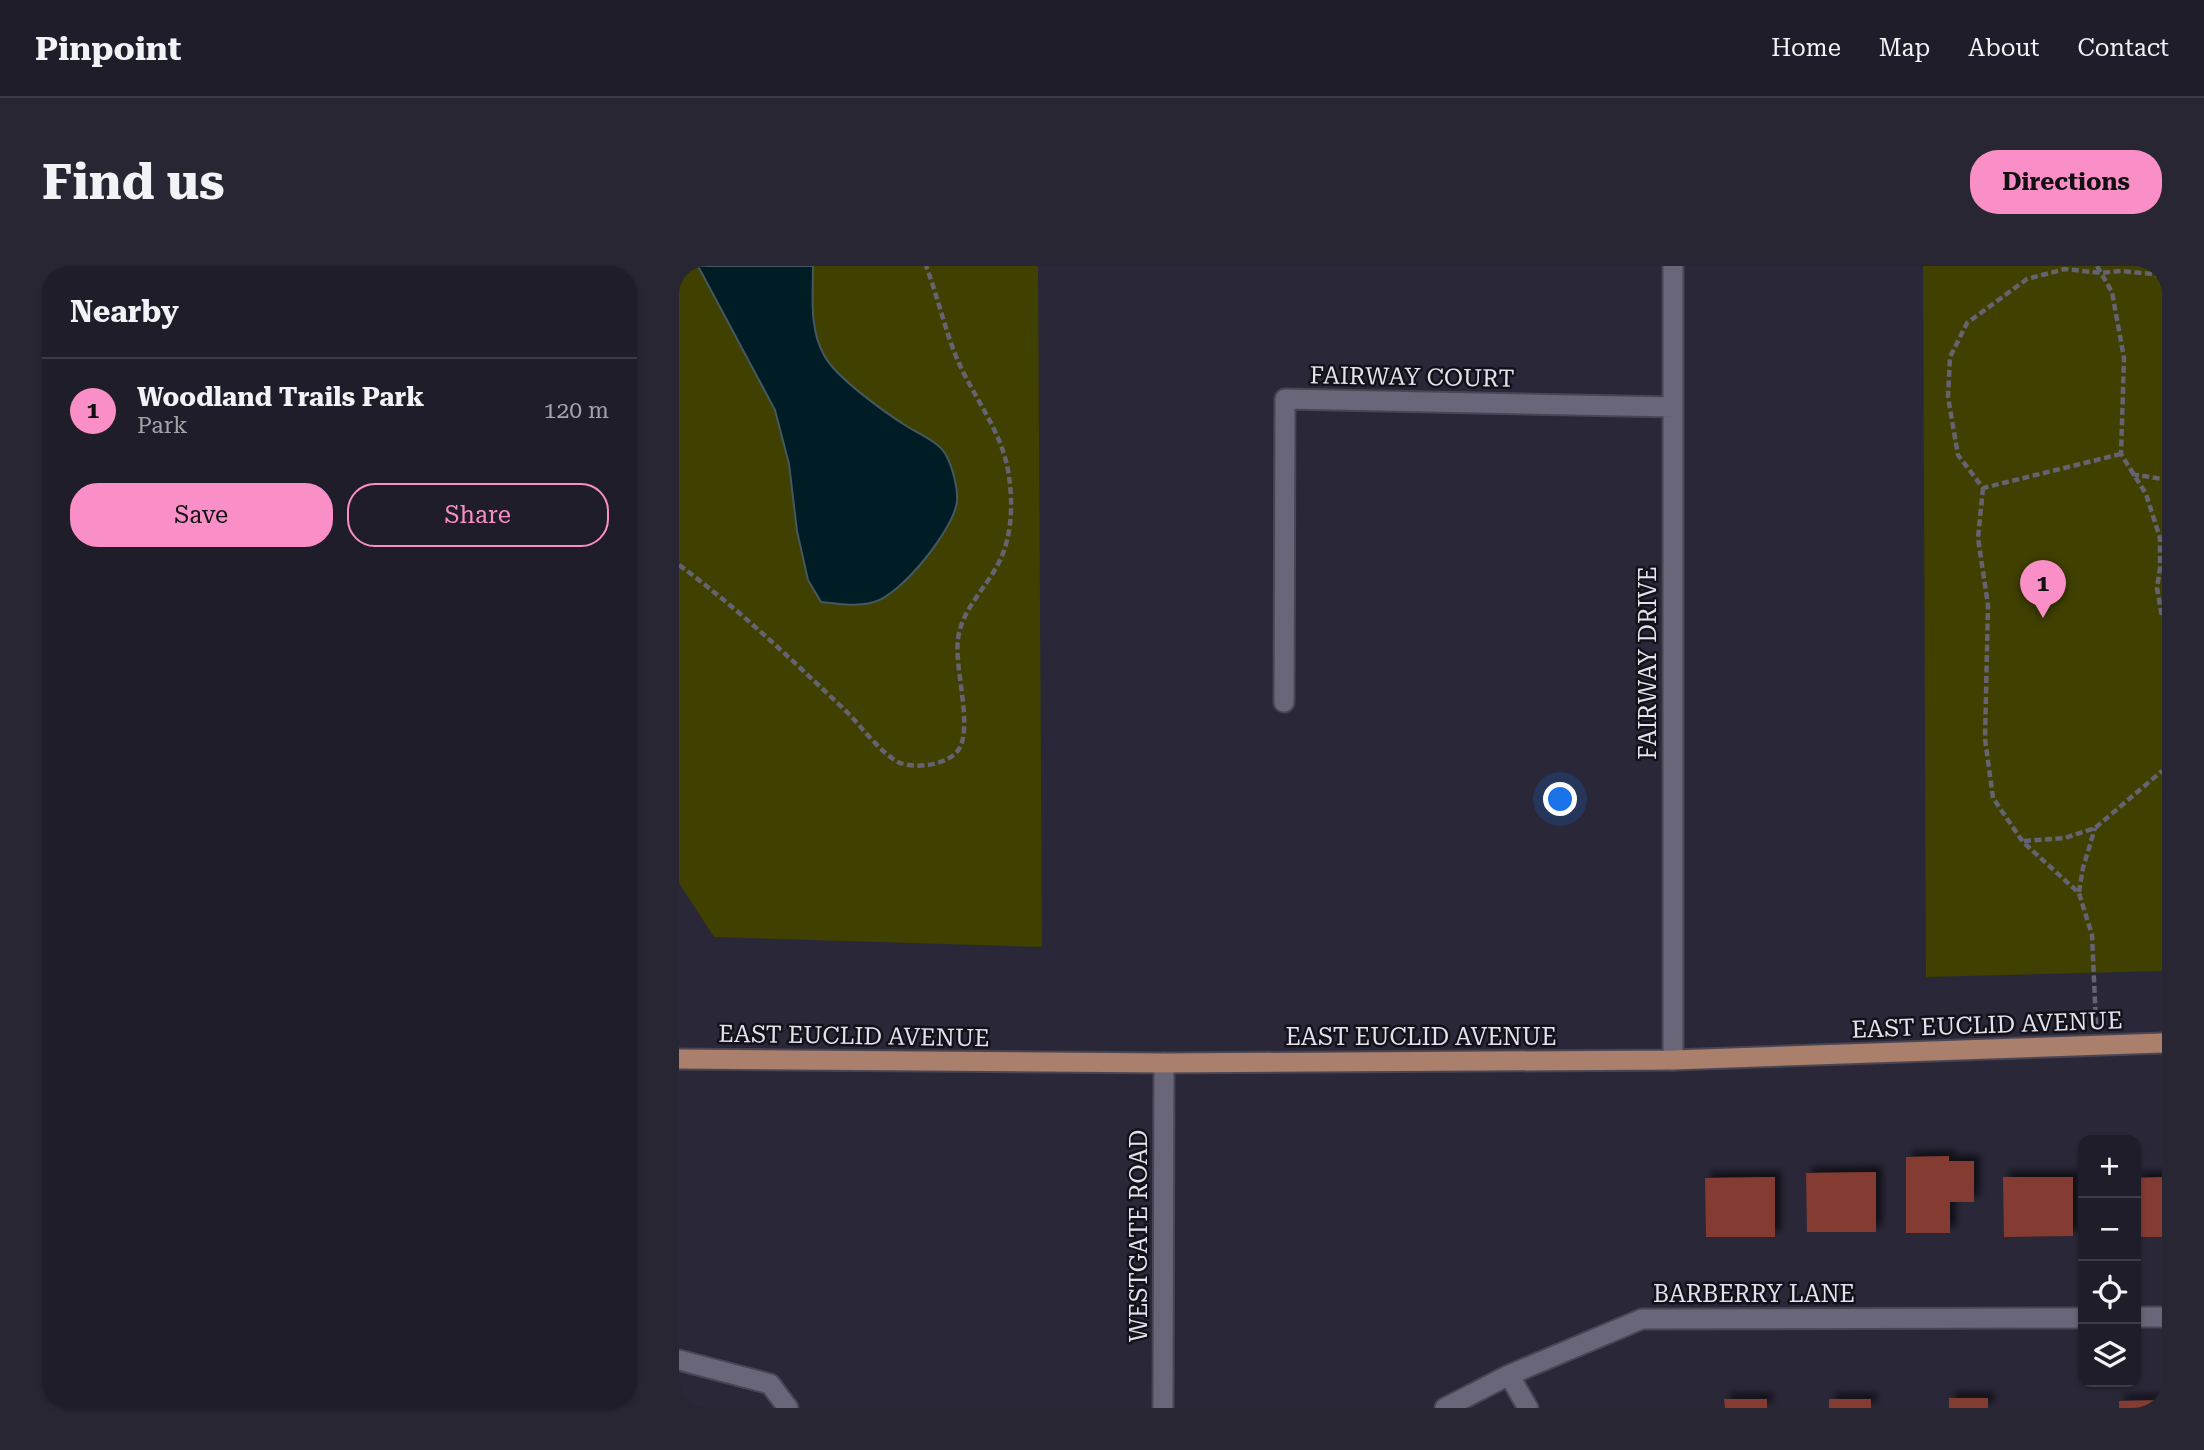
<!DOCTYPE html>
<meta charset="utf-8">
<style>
:root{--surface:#201d2a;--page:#282632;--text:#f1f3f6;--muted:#a2a2a8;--line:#3d3b47;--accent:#fa8fc7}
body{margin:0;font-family:"Roboto Serif",serif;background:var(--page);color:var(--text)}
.controls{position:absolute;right:21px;bottom:21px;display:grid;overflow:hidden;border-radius:14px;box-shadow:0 2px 5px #0004}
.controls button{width:63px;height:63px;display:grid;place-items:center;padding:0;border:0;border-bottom:2px solid var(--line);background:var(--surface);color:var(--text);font:35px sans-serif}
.you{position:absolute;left:882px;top:534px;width:24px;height:24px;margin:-18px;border:5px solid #fff;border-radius:50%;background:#1a73e8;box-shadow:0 0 0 10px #1a73e833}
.badge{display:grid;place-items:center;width:46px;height:46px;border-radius:50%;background:var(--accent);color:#111;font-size:23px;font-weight:700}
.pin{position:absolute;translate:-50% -58px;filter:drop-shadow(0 2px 4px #0008)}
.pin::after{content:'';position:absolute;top:37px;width:24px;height:21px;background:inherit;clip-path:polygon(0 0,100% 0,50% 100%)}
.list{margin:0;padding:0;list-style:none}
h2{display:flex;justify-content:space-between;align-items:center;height:91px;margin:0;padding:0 28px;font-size:30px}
h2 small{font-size:23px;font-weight:400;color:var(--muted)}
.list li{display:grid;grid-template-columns:46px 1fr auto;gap:21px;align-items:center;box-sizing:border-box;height:105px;padding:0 28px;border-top:2px solid var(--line)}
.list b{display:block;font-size:26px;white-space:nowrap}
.list p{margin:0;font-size:23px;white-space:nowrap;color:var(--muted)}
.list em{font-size:23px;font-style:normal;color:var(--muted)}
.actions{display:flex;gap:14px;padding:21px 28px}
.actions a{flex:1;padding:16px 0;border:2px solid var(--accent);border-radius:28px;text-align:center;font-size:24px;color:var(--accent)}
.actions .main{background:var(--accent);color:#111}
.icon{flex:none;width:38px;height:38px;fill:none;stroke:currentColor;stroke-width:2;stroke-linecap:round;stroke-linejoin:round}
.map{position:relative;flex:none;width:1483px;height:1142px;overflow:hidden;border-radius:28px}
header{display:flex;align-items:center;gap:42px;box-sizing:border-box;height:98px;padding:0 35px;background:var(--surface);border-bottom:2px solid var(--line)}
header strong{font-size:33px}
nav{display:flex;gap:38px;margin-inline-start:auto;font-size:24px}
.intro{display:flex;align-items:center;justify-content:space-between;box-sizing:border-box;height:168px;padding:0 42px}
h1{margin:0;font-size:49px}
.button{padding:18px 32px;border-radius:28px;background:var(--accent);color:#111;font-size:24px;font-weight:700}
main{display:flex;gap:42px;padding:0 42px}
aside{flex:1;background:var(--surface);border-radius:28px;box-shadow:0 2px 5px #0004}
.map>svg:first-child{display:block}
.green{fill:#404000}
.water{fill:#001d25;stroke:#445861;stroke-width:2}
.building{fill:#833b32;filter:url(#shadow)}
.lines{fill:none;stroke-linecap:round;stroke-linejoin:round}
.minor-casing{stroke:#494654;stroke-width:23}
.primary-casing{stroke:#494654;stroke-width:23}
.path{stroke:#656271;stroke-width:4.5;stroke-dasharray:7 3.5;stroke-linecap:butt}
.minor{stroke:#6a667a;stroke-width:19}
.primary{stroke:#aa7f6c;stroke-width:19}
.labels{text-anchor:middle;stroke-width:5;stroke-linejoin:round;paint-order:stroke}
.street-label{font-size:24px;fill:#e3e1ec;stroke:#131119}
</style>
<header>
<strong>Pinpoint</strong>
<nav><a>Home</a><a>Map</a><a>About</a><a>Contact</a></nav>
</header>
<div class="intro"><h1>Find us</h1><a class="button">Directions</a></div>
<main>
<aside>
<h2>Nearby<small></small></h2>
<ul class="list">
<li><span class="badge">1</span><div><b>Woodland Trails Park</b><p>Park</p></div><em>120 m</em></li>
</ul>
<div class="actions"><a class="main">Save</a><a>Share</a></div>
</aside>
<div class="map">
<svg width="1483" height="1142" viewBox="0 0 1483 1142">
<defs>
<filter id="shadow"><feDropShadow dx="6" dy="-6" stdDeviation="3.5" flood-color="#0009"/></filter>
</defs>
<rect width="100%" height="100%" fill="#2a2738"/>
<!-- green -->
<path class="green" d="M0,0h359l4,681 -328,-10 -35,-54z
M1244,0h239v705l-236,6z"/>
<!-- water -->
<path class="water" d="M19,0h115c0,29 -4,63 11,89 11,22 63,59 84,72 12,7 32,16 38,28 7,13 12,34 11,47 -4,28 -55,92 -83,100 -17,5 -36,2 -53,0l-13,-22 -11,-49 -8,-67 -14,-54z"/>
<!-- building -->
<path class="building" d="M1270,890v5h25v41h-24v31h-44v-76z
M1197,906v60h-69l-1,-59z
M1096,911v60h-69l-1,-59z
M1324,911h70v59l-69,1z
M1483,911v60h-26v-59z
M1270,1132h39v10h-39z
M1045,1133h43v9h-42z
M1150,1133h42v9h-42z
M1483,1134v8h-43v-7z"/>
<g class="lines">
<defs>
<path id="minor" d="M605,436l1,-303 388,8
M994,794v-794
M1457,1051h26
M0,1094l91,24 18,24
M830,1109l19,33
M484,1142l1,-345
M766,1142l64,-33 133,-56 441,-1"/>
<path id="primary" d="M0,793l485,4 509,-3 489,-17"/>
</defs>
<!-- minor casing -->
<use href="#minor" class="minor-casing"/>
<!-- primary casing -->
<use href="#primary" class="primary-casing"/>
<!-- path -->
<path class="path" d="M1418,0l15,26 12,66 -3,96 25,40 14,44v30l-3,20 5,29
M1442,188l-138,34 -25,-33 -10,-58 2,-40 17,-34 60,-44 38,-10 36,4 20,-2 32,3 9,3
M1453,208l30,5
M1304,222l-5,50 10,67 -3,134 8,59 30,44 56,51 13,42 4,89
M0,299c60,44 114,96 168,147 15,15 34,42 53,51 16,6 49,2 59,-14 14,-23 -5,-82 -1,-110 4,-31 29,-51 42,-79 12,-24 13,-57 9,-83 -5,-43 -34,-77 -51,-116 -13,-30 -20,-64 -32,-95
M1345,575l41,-3 30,-10 67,-57
M1400,626l4,-24 12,-40"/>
<!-- minor -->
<use href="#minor" class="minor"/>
<!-- primary -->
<use href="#primary" class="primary"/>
</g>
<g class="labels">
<!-- street labels -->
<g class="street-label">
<text transform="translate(733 111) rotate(1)" y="8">FAIRWAY COURT</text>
<text transform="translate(969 397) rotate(-90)" y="8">FAIRWAY DRIVE</text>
<text transform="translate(1308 759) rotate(-2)" y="8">EAST EUCLID AVENUE</text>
<text transform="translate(175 770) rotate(1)" y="8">EAST EUCLID AVENUE</text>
<text x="742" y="779">EAST EUCLID AVENUE</text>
<text transform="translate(460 970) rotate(-90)" y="8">WESTGATE ROAD</text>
<text x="1075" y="1036">BARBERRY LANE</text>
</g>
</g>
</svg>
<div class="controls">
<button>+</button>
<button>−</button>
<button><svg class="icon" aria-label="locate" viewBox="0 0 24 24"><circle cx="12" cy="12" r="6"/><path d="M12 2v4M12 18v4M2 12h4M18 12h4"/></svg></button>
<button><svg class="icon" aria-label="layers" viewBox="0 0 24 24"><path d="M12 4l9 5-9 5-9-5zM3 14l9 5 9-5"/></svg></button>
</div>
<div class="you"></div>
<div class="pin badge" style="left:1364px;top:352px">1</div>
</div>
</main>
